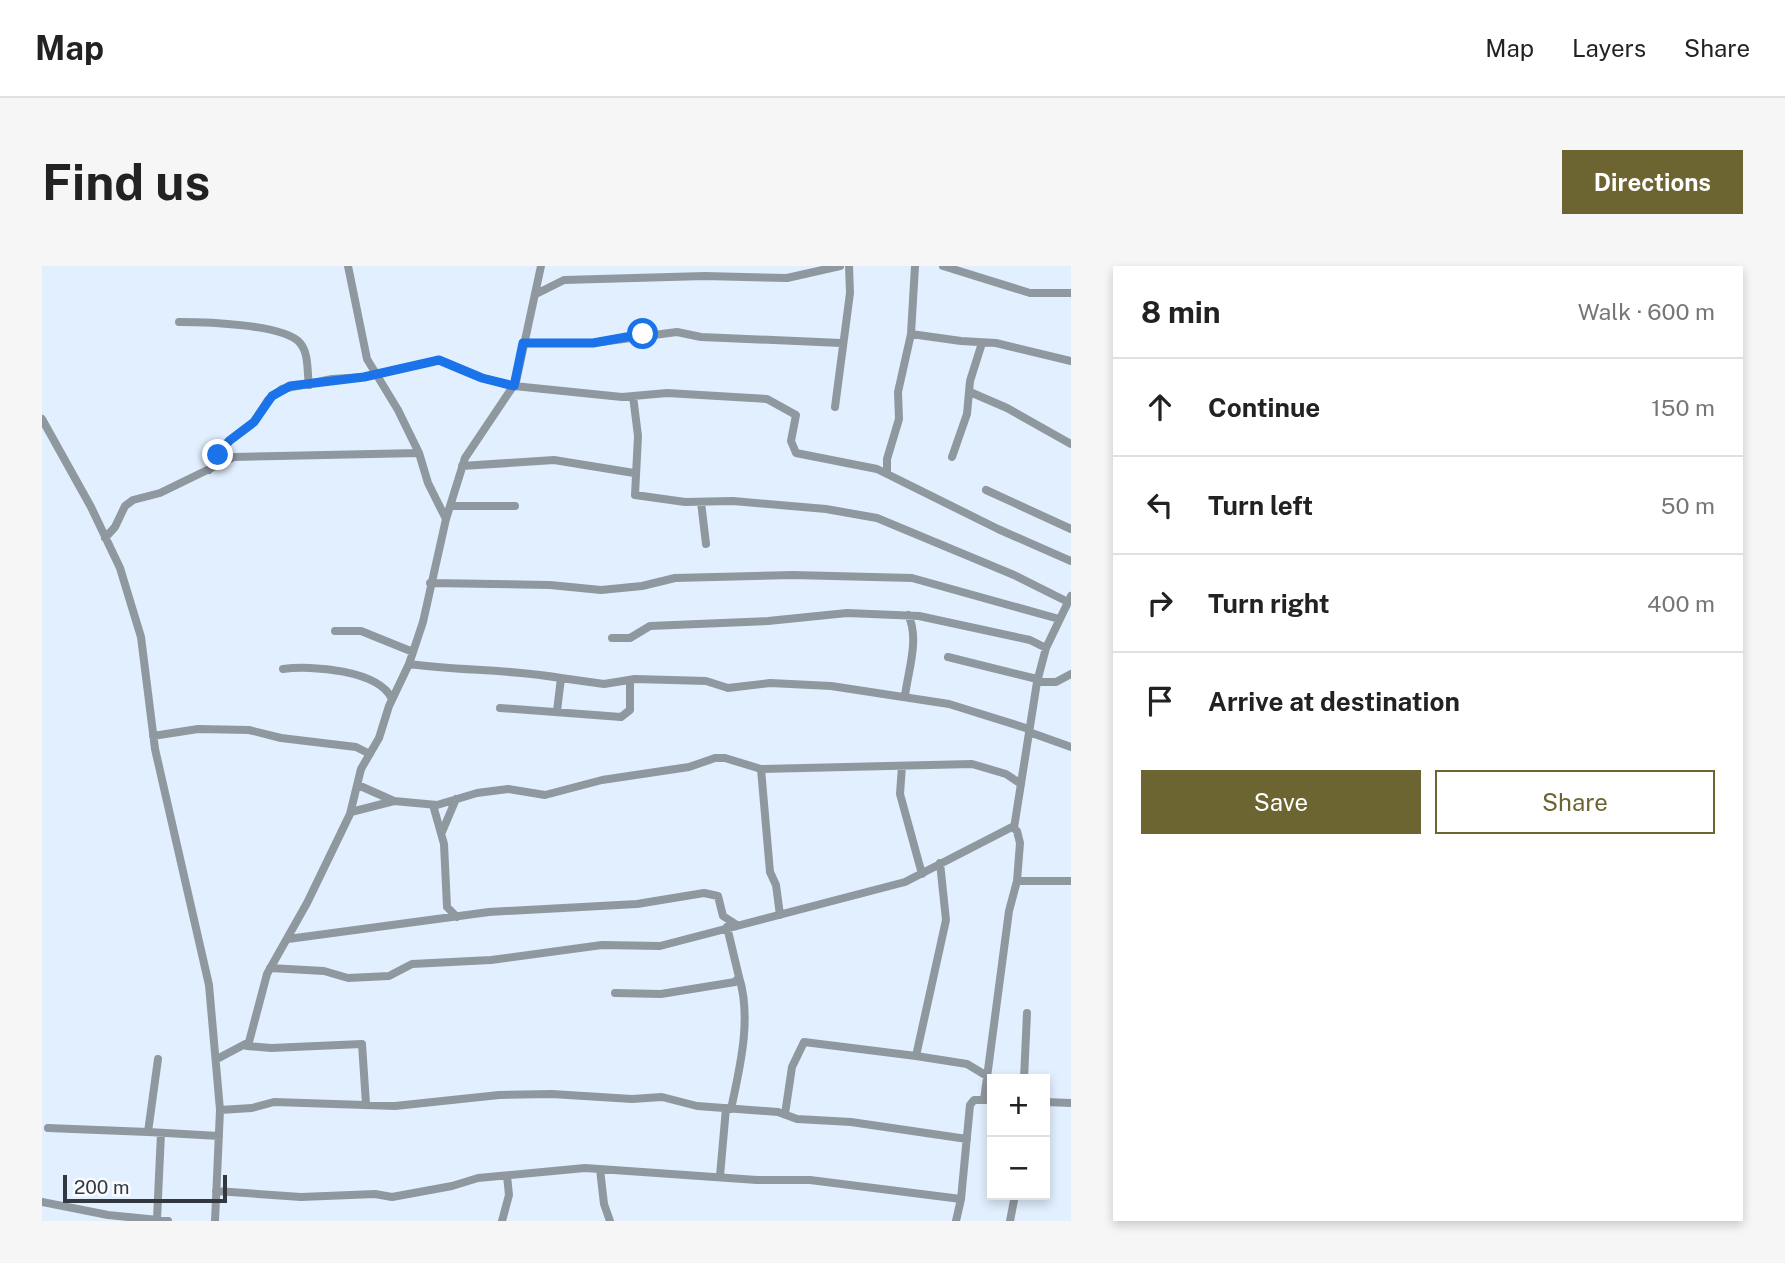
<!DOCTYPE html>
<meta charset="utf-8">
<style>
:root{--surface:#fff;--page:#f6f6f6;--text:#222;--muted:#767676;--line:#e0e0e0;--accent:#6d6531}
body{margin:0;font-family:"Public Sans",sans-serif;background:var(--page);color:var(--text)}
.controls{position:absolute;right:21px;bottom:21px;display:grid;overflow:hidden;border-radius:0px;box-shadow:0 4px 10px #0003}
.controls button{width:63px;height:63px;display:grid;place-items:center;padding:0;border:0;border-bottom:2px solid var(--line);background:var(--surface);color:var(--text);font:35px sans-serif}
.scale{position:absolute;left:21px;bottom:18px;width:164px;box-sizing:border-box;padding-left:7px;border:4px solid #31383f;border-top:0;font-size:19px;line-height:24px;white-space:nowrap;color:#31383f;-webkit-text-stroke:5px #f8fbff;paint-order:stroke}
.stop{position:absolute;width:21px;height:21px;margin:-16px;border:5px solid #1a73e8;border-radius:50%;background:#fff}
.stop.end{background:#1a73e8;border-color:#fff;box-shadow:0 2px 7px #0008}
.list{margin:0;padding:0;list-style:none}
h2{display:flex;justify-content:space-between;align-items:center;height:91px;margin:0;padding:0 28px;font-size:30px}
h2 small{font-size:23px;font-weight:400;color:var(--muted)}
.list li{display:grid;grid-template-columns:46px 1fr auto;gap:21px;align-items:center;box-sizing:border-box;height:98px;padding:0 28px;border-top:2px solid var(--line)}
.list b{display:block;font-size:26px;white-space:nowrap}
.list em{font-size:23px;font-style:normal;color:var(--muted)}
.actions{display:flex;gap:14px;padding:21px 28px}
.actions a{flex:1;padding:16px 0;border:2px solid var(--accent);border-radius:0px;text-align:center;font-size:24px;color:var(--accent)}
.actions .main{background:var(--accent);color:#fff}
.icon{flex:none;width:38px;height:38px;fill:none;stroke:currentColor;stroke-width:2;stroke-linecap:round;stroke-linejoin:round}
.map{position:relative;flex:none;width:1029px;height:955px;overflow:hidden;border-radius:0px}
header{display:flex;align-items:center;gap:42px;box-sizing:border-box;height:98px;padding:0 35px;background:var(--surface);border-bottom:2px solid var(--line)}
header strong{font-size:33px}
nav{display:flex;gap:38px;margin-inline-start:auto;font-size:24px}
.intro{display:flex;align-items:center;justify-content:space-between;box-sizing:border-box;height:168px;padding:0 42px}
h1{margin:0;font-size:49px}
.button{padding:18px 32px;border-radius:0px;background:var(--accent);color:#fff;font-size:24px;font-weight:700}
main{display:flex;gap:42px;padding:0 42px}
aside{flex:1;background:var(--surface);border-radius:0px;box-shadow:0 4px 10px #0003}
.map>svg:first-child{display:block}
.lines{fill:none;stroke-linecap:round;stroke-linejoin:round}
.minor{stroke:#90989f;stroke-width:8}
.route{stroke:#1a73e8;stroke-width:9}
</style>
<header>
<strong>Map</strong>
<nav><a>Map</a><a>Layers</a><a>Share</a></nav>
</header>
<div class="intro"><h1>Find us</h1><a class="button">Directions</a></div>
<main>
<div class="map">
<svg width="1029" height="955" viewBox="0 0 1029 955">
<rect width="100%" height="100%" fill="#e1effe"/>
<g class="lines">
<!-- minor -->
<path class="minor" d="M306,0l19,93 31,51 21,43 9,30 18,36
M873,0l-4,68 50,7 35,2 75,18
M901,0l87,27h41
M494,28l28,-14 141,-4 82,2 53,-12
M137,56c25,0 105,2 121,21 9,10 7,29 9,42
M481,77h70l84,-11 24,5 140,6
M928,126l37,16 64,36
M591,130l5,40 -3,59 50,7 48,-1 93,8 51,9 137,57 54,27
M793,141l15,-114 -1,-27
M0,153l49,88 29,61 21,69 14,112 54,236 11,125 -5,111
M910,191l15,-43 3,-33 12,-38
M420,200l92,-6 80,13
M167,204l20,-29 25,-19 14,-22 14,-11 50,-10 32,-2 75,-17 43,18 32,8 108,11 45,-4 100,6 29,16 -5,26 5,12 81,16 121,60 73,32
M845,207v-14l12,-40 -1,-27 13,-58
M944,224l85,39
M659,236l5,42
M408,240h65
M63,272l10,-11 10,-21 8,-6 27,-7 74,-36 185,-4
M388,317l120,2 51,5 41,-4 33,-8 118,-3 119,3 147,41
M293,365h26l52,21
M570,372h18l20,-12 118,-5 79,-8 72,3 111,24 16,8
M906,391l89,22
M367,398c51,7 101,5 152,14
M241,403c28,-4 96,1 109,30
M995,416h19l15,-8
M863,430c3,-25 15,-58 3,-81
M458,442l121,9 9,-7v-28
M515,445l4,-33 43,6 31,-5 71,2 22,7 42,-5 61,3 118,18 80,25
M987,466l42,15
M111,470l45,-7 51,1 32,8 75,9 14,7
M860,500l-2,28 22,80
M719,503l9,103 6,13 4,30
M316,519l36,16
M391,539l11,39 3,63 10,10
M309,546l43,-11 43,4 40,-12 31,-4 37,6 57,-15 87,-13 26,-9h10l36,11 211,-5 34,10 15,10
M972,562l23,-146 9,-34 25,-52
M400,566l14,-33
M246,673l201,-27 148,-8 67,-11 14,3 5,20 14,9
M228,702l54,3 24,7 41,-2 23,-12 79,-4 111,-15 58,1 245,-64 107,-55 5,4 3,12 -3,38
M573,727l46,1 74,-12 4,-5 -12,-50
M205,780l24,2 91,-4 4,60
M874,790l51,8 20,12
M116,793l-10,73 71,4
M175,793l32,-17 18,-68 40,-71 43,-89 11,-45 18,-31 10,-32 20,-42 14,-42 23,-103 19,-61 51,-76 25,-116
M982,813l3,-66
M942,834l25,-189 8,-30h54
M1003,836l26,1
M689,843c9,-42 21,-91 8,-132
M178,844l32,-2 22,-6 121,4 104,-11 53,-1 80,5 30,-2 35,9 81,6 19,7 54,3 116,17
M743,848l7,-47 12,-25 112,14 30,-136 -6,-57
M6,862l100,4
M558,903l4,35 6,17
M678,910l6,-68
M174,925l85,6 74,-3 17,3 60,-11 26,-8 107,-10 172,12h53l151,19 -5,22
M919,933l9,-94 4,-5h18
M0,936l66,13 60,6
M115,953l4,-86
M460,955l7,-26 -2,-19
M968,955l5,-26"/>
</g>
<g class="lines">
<!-- route -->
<path class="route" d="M176,189l11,-14 25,-19 18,-26 18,-10 74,-9 75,-17 43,18 32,8 9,-43h70l50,-9"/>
</g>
</svg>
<div class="controls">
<button>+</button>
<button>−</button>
</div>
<div class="scale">200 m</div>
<div class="stop" style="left:601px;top:68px"></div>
<div class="stop end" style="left:176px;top:189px"></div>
</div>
<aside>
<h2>8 min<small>Walk · 600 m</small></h2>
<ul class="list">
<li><svg class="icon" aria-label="ahead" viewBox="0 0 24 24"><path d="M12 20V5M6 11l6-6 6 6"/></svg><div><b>Continue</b></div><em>150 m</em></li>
<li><svg class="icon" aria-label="left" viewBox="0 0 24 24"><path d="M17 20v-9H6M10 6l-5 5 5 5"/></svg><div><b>Turn left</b></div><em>50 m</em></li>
<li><svg class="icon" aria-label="right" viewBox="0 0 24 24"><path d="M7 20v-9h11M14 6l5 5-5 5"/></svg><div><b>Turn right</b></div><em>400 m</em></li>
<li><svg class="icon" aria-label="arrive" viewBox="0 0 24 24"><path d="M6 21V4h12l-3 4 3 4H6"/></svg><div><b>Arrive at destination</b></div></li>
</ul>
<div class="actions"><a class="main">Save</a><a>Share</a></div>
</aside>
</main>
